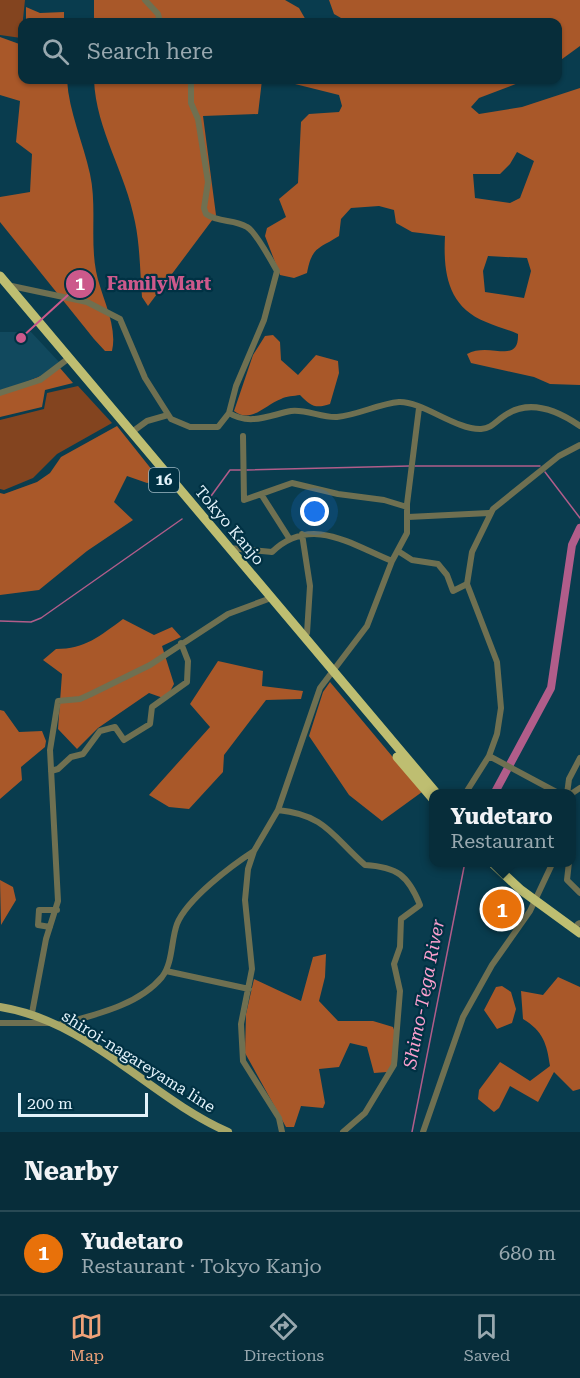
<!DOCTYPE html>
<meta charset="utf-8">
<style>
:root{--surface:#072d3a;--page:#153945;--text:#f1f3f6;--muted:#98a8af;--line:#284954;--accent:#f0a279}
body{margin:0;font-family:"Roboto Serif",serif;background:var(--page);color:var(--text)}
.scale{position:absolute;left:18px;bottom:15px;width:130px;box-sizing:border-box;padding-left:6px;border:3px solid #e2f2fa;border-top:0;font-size:16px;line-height:21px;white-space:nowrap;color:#e2f2fa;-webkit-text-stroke:4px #003143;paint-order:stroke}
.you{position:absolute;left:315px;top:512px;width:21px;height:21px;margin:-15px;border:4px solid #fff;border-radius:50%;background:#1a73e8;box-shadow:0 0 0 9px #1a73e833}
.badge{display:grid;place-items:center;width:39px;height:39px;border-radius:50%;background:var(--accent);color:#fff;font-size:20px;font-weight:700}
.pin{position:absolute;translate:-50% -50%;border:3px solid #fff;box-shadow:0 2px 6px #0006}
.popup{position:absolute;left:429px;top:789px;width:147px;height:78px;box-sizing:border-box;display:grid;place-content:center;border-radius:12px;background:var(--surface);filter:drop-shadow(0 2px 4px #0005);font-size:20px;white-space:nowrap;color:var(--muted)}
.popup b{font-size:22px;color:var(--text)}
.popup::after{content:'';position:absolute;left:50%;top:100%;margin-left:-12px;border:12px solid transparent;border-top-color:var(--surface)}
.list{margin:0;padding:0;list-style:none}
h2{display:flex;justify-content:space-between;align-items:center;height:78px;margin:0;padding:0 24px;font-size:26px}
h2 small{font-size:20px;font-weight:400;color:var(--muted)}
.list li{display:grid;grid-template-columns:39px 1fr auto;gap:18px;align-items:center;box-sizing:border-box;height:84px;padding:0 24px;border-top:2px solid var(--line)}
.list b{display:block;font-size:22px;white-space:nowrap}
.list p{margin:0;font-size:20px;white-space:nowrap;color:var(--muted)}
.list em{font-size:20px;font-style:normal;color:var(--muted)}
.icon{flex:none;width:33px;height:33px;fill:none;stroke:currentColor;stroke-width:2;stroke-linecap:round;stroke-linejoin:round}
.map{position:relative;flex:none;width:580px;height:1132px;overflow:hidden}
.search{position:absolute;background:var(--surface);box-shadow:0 2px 4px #0004;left:18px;right:18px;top:18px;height:66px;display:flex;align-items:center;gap:15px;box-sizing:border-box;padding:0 21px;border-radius:12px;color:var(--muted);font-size:22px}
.sheet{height:162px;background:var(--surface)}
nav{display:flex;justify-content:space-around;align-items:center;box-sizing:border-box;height:84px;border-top:2px solid var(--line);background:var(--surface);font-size:16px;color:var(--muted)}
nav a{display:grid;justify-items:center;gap:3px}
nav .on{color:var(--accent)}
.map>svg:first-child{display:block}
.built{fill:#11495e}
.green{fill:#83441f}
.forest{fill:#a95829;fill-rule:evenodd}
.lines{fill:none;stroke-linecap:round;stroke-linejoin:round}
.stream{stroke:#b15d8a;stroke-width:1.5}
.river{stroke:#b15d8a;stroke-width:8}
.minor{stroke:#6f7051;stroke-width:6}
.major{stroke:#a8a868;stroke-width:8}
.highway{stroke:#bebe71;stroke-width:9}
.labels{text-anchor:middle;stroke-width:4.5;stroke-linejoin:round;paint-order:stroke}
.shield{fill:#003143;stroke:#9eb8c3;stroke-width:1.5}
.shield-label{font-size:15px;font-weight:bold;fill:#e2f2fa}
.street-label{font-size:16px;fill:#e2f2fa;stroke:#003143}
.water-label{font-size:18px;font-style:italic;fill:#fba0ce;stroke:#003143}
.leader{fill:none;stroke:#cc598b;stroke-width:2}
.callout-dot{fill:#cc598b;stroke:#003143;stroke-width:2}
.mark-label{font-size:18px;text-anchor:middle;font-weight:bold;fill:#fff}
.callout-label{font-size:18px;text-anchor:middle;font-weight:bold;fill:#cc598b;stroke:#003143;stroke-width:4.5;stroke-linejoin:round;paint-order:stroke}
</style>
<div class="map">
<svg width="580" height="1132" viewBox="0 0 580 1132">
<rect width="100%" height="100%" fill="#093c4e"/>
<!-- built -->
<path class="built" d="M0,332h31l29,31 -21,16 -39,11z"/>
<!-- green -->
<path class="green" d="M0,0h25l-4,38 -21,-3z
M78,386l34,37 -55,31 -24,24 -29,12 -4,-1v-69l44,-11 3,-16z"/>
<!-- forest -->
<path class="forest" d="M94,0h191l14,8 8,14h-213z
M329,0h251v46l-22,16v-40h-210l-14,-8z
M26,7l14,6 24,-1v10h-38z
M0,37l22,8v35h45c2,32 16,62 23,94 7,32 0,65 6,97 5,26 22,54 16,80h-7l-11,-12 -94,-117v-25l30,-5 2,-38 -16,-12 4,-41 -20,-6z
M94,80h168l-4,34 -55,2 13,99 -68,91 -6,-9c-2,-25 -2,-51 -7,-75 -9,-49 -39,-92 -41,-142z
M279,80h247l-47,18 -8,9 8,7 43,-7 58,-19v297l-30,-1 -16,-7 -63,-14 -4,-9c23,-13 52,12 51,-20 -11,-5 -21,-7 -32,-12 -38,-15 -43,-49 -41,-86l-33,-4 -16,-9 -2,-13 -15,-4 -28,2 -10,11 -2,17c-20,13 -27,10 -32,37l-13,5 -14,-3 -15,-39 2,-8 19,-11 -7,-18 19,-16 3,-61 8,-8 30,-2 3,-6 -3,-11zM517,152l17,9 -14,37 -10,5 -35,-5 -2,-24h27l10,-10zM488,256l39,2 4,13 -7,27 -39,-6 -2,-21z
M273,335l7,7 1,18 17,15 18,-20 22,6 1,12 -9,31c-15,5 -19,2 -30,-9 -6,1 -14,1 -19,4 -16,6 -30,25 -47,12l19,-56 12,-19z
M60,368l13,15 -28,7 -3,17 -42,10v-24z
M117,426l43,54 -13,3 -20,-7 -13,26 19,18 -46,31 -48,39 -39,5v-102l4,1 33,-12 13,-9 11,-16z
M123,619l31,16 18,-8 9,10 -19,9 12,38 -8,15 -17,-6 -51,35 -21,21 -19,-20 4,-55 -19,-14 13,-11c29,0 44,-13 67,-30z
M218,661l45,10 -1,15 41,5 -2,8 -35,1 -42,55 -1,17 -34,37 -20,-2 -20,-12 61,-68 -20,-23z
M330,682l92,110 -40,29 -33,-26 -40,-59 14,-44z
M0,710l4,1 15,21 23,-1 4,10 -1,6 -24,20 1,13 -22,19z
M0,880l13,7 3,13 -15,25z
M326,954l-1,23 -6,24 19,20h35l20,6 5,14 -1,22 -10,9 -13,1 -7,-26 -17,-4 -11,24 -20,2 6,34 -2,5 -22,-2 -7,21h-8l-41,-74 1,-39 8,-35 47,22 12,-44z
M558,977l22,10v102l-7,2 -19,-19 -16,30 -28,-16 -11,22 -5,4 -16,-13 1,-9 21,-28 30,19 20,-15c-3,-22 -7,-35 -27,-47l-2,-28 22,4z
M502,986l9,6 5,17 -4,14 -15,6 -13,-19 12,-23z"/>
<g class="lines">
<!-- stream -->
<path class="stream" d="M415,466h125
M247,470l162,-4
M545,472l35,46
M206,503l24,-33h12
M0,621l31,1 10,-4 141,-99
M412,1132l53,-270"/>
<!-- river -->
<path class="river" d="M494,794l57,-106 21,-143 8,-17"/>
<!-- minor -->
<path class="minor" d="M145,0l13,14 2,8
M7,285l80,17 33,17 25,59 26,41 19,8h28l11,-14 7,-27 28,-66 13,-49c-5,-9 -22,-40 -30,-44 -13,-8 -28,-4 -41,-13l-2,-6 4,-26 -10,-63 -7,-16v-23
M0,393l40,-13 29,-22
M229,413c21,13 41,2 62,-2 15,-2 31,7 46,6 21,-2 41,-13 62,-15 23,-1 57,28 82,27 11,-1 14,-7 23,-13 25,-18 53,-6 76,10
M132,432l15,-11 21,-6
M243,436l1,64 48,-17 46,11 46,6 23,7
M261,494l28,44
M408,517l81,-4
M302,534l8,52 -3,47 -3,4
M229,548l43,4c39,-37 78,-8 120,9
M398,551l14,9 26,4 9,11 6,16 14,-7
M489,756l71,38
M51,771l7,-2 13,-12 12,-3 17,-23 15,-4 9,13 26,-16 2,-17 35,-25 1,-21 -7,-18
M465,794l24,-38 8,-22 4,-26 -4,-46 -30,-78 5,-32 21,-43 66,-53 21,-11
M567,794l2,-15 11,-21
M571,794l9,-6
M278,810c48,5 54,26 87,55 32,2 43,10 55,40l-19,14 -1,28 -6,17 6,27 -6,74 -29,48 -22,19
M571,852l2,2 -2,5
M569,862l-2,18 13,13
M578,924l2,-1
M50,927l-12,-2 1,-15h18
M166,971l83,18
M32,1013l14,-74 12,-38 -8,-151 8,-49 22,-2 11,-5 59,-29 78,-51 43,-16
M0,1023h50
M58,1025c35,-10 80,-19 104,-48 11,-14 9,-37 15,-53 10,-25 54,-58 77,-73
M282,1132l-3,-14 -36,-57 -2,-37 11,-55 -7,-69 3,-31 6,-18 24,-41 42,-122 47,-62 25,-65 15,-28v-29l12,-96
M423,1132l40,-115 29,-52 38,-54 23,-49"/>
<!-- major -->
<path class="major" d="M0,1007c89,14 149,90 228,125"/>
<!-- highway -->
<path class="highway" d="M0,276l437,518
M397,757l36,42
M491,862l30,28 59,43"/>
</g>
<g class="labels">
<!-- shield labels -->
<rect class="shield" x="149" y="468" width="30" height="24" rx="4.5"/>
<g class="shield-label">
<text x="164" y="485">16</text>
</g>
<!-- street labels -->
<g class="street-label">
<text transform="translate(230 525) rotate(50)" y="6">Tokyo Kanjo</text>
<text transform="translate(139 1061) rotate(32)" y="6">shiroi-nagareyama line</text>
</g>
<!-- water labels -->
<g class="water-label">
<text transform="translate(424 994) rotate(-79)" y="6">Shimo-Tega River</text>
</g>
</g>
<!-- callouts -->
<path class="leader" d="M21 338L80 284"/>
<g class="callout-dot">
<circle cx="21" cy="338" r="6"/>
<circle cx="80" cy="284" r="15"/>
</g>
<g class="mark-label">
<text x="80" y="290">1</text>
</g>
<g class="callout-label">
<text x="159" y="290">FamilyMart</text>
</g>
</svg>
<div class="scale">200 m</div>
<div class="you"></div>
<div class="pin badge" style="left:502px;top:909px;background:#e8710a">1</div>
<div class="popup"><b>Yudetaro</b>Restaurant</div>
<div class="search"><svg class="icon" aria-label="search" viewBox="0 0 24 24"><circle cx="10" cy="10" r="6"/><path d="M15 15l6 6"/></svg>Search here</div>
</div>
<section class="sheet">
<h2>Nearby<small></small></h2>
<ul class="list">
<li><span class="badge" style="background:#e8710a">1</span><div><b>Yudetaro</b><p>Restaurant · Tokyo Kanjo</p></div><em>680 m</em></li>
</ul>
</section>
<nav>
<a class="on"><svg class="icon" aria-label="map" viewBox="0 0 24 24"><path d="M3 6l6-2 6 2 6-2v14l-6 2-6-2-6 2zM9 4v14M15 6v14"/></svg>Map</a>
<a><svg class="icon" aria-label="directions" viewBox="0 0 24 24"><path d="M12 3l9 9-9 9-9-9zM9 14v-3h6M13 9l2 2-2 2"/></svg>Directions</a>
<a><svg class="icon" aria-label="saved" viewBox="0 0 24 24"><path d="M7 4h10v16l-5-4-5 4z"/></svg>Saved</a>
</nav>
